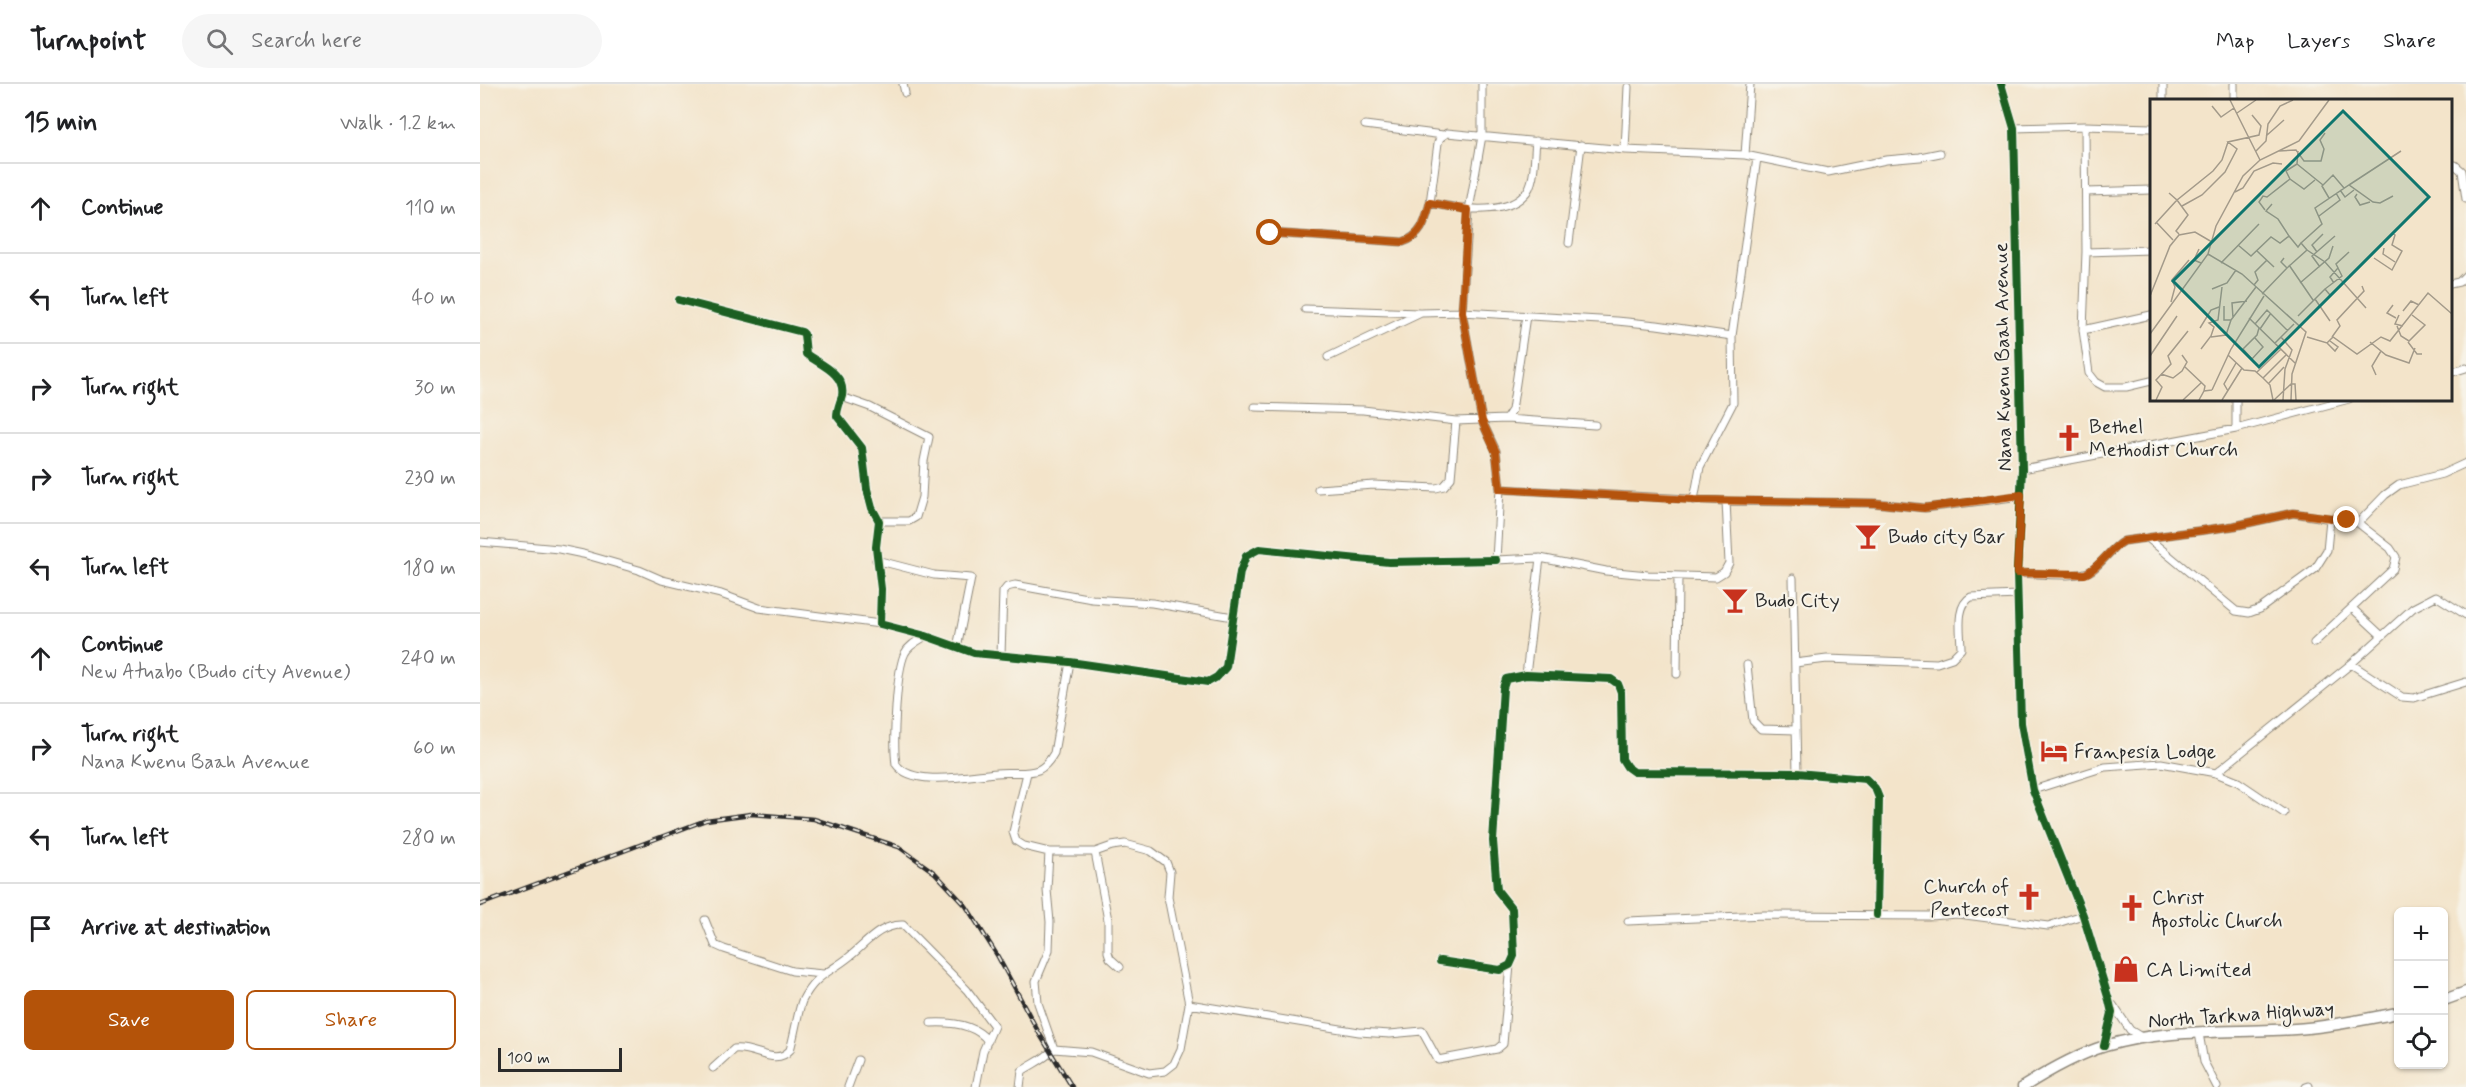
<!DOCTYPE html>
<meta charset="utf-8">
<style>
:root{--surface:#fff;--page:#f6f6f6;--text:#202124;--muted:#757577;--line:#e0e0e0;--accent:#b45309}
body{margin:0;font-family:Mynerve,sans-serif;background:var(--page);color:var(--text)}
.controls{position:absolute;right:18px;bottom:18px;display:grid;overflow:hidden;border-radius:9px;box-shadow:0 2px 4px #0004}
.controls button{width:54px;height:54px;display:grid;place-items:center;padding:0;border:0;border-bottom:2px solid var(--line);background:var(--surface);color:var(--text);font:30px sans-serif}
.scale{position:absolute;left:18px;bottom:15px;width:124px;box-sizing:border-box;padding-left:6px;border:3px solid #2b2b2b;border-top:0;font-size:16px;line-height:21px;white-space:nowrap;color:#2b2b2b;-webkit-text-stroke:4px #f7f3e8;paint-order:stroke}
.stop{position:absolute;width:18px;height:18px;margin:-14px;border:4px solid #b45309;border-radius:50%;background:#fff}
.stop.end{background:#b45309;border-color:#fff;box-shadow:0 2px 6px #0008}
.list{margin:0;padding:0;list-style:none}
h2{display:flex;justify-content:space-between;align-items:center;height:78px;margin:0;padding:0 24px;font-size:26px}
h2 small{font-size:20px;font-weight:400;color:var(--muted)}
.list li{display:grid;grid-template-columns:39px 1fr auto;gap:18px;align-items:center;box-sizing:border-box;height:90px;padding:0 24px;border-top:2px solid var(--line)}
.list b{display:block;font-size:22px;white-space:nowrap}
.list p{margin:0;font-size:20px;white-space:nowrap;color:var(--muted)}
.list em{font-size:20px;font-style:normal;color:var(--muted)}
.actions{display:flex;gap:12px;padding:18px 24px}
.actions a{flex:1;padding:14px 0;border:2px solid var(--accent);border-radius:9px;text-align:center;font-size:21px;color:var(--accent)}
.actions .main{background:var(--accent);color:#fff}
.icon{flex:none;width:33px;height:33px;fill:none;stroke:currentColor;stroke-width:2;stroke-linecap:round;stroke-linejoin:round}
.map{position:relative;flex:none;width:1986px;height:1003px;overflow:hidden}
header{display:flex;align-items:center;gap:36px;box-sizing:border-box;height:84px;padding:0 30px;background:var(--surface);border-bottom:2px solid var(--line)}
header strong{font-size:28px}
nav{display:flex;gap:33px;margin-inline-start:auto;font-size:21px}
.search{width:420px;height:54px;background:var(--page);display:flex;align-items:center;gap:15px;box-sizing:border-box;padding:0 21px;border-radius:33px;color:var(--muted);font-size:22px}
main{display:flex}
aside{flex:1;background:var(--surface)}
.map>svg:first-child{display:block}
.lines{fill:none;stroke-linecap:round;stroke-linejoin:round}
.minor-casing{stroke:#8f887a;stroke-width:9}
.primary-casing{stroke:#8f887a;stroke-width:13}
.minor{stroke:#fff;stroke-width:7}
.primary{stroke:#fff;stroke-width:10}
.rail-casing{stroke:#2b2b2b;stroke-width:4.5}
.rail{stroke:#f7f3e8;stroke-width:2;stroke-dasharray:7;stroke-linecap:butt}
.cycleway-casing{stroke:#f7f3e8;stroke-width:11}
.cycleway{stroke:#1b5e20;stroke-width:8}
.route{stroke:#b45309;stroke-width:8}
.labels{text-anchor:middle;stroke-width:4.5;stroke-linejoin:round;paint-order:stroke}
.street-label{font-size:20px;fill:#2b2b2b;stroke:#f7f3e8}
.poi-label{font-size:20px;fill:#2b2b2b;stroke:#f7f3e8;text-anchor:start}
.inset-road{fill:none;stroke:#a39a8a;stroke-width:1.5}
.view{fill:#0f766e;fill-opacity:0.15;stroke:#0f766e;stroke-width:3}
.inset-edge{fill:none;stroke:#2b2b2b;stroke-width:3}
</style>
<header>
<strong>Turnpoint</strong>
<div class="search"><svg class="icon" aria-label="search" viewBox="0 0 24 24"><circle cx="10" cy="10" r="6"/><path d="M15 15l6 6"/></svg>Search here</div>
<nav><a>Map</a><a>Layers</a><a>Share</a></nav>
</header>
<main>
<aside>
<h2>15 min<small>Walk · 1.2 km</small></h2>
<ul class="list">
<li><svg class="icon" aria-label="ahead" viewBox="0 0 24 24"><path d="M12 20V5M6 11l6-6 6 6"/></svg><div><b>Continue</b></div><em>110 m</em></li>
<li><svg class="icon" aria-label="left" viewBox="0 0 24 24"><path d="M17 20v-9H6M10 6l-5 5 5 5"/></svg><div><b>Turn left</b></div><em>40 m</em></li>
<li><svg class="icon" aria-label="right" viewBox="0 0 24 24"><path d="M7 20v-9h11M14 6l5 5-5 5"/></svg><div><b>Turn right</b></div><em>30 m</em></li>
<li><svg class="icon" aria-label="right" viewBox="0 0 24 24"><path d="M7 20v-9h11M14 6l5 5-5 5"/></svg><div><b>Turn right</b></div><em>230 m</em></li>
<li><svg class="icon" aria-label="left" viewBox="0 0 24 24"><path d="M17 20v-9H6M10 6l-5 5 5 5"/></svg><div><b>Turn left</b></div><em>180 m</em></li>
<li><svg class="icon" aria-label="ahead" viewBox="0 0 24 24"><path d="M12 20V5M6 11l6-6 6 6"/></svg><div><b>Continue</b><p>New Atuabo (Budo city Avenue)</p></div><em>240 m</em></li>
<li><svg class="icon" aria-label="right" viewBox="0 0 24 24"><path d="M7 20v-9h11M14 6l5 5-5 5"/></svg><div><b>Turn right</b><p>Nana Kwenu Baah Avenue</p></div><em>60 m</em></li>
<li><svg class="icon" aria-label="left" viewBox="0 0 24 24"><path d="M17 20v-9H6M10 6l-5 5 5 5"/></svg><div><b>Turn left</b></div><em>280 m</em></li>
<li><svg class="icon" aria-label="arrive" viewBox="0 0 24 24"><path d="M6 21V4h12l-3 4 3 4H6"/></svg><div><b>Arrive at destination</b></div></li>
</ul>
<div class="actions"><a class="main">Save</a><a>Share</a></div>
</aside>
<div class="map">
<svg width="1986" height="1003" viewBox="0 0 1986 1003">
<rect width="100%" height="100%" fill="#f7f3e8"/>
<filter id="ink" filterUnits="userSpaceOnUse"><feTurbulence type="fractalNoise" baseFrequency=".0167" numOctaves="2"/><feDisplacementMap in="SourceGraphic" scale="12" xChannelSelector="R" yChannelSelector="G"/><feConvolveMatrix kernelMatrix="1 2 1 2 8 2 1 2 1" color-interpolation-filters="sRGB"/></filter>
<filter id="wash" filterUnits="userSpaceOnUse"><feTurbulence type="fractalNoise" baseFrequency=".008" numOctaves="4" result="noise"/><feDisplacementMap in="SourceGraphic" scale="24" xChannelSelector="R" yChannelSelector="G"/><feGaussianBlur stdDeviation="1.35" result="paint"/><feColorMatrix in="noise" values="0 0 0 0 0 0 0 0 0 0 0 0 0 0 0 0 0 1.4 0 .05"/><feComposite in="paint" operator="in"/></filter>
<g filter="url(#wash)">
<rect width="100%" height="100%" fill="#f3e4ca"/>
</g>
<g filter="url(#ink)">
<g class="lines">
<defs>
<path id="minor" d="M423,0l2,9
M1002,0v52l-13,74 -7,102 20,109 14,30 4,38
M1521,0l13,44 8,341 -5,104 4,150 12,67 50,125 26,85 3,13 -8,33
M1754,0v16
M1683,16v-16
M885,41l78,10
M1605,42l1,126 -3,78 6,43 7,9 9,5h21l25,-6
M1534,44l71,-2 66,2
M1145,66l120,5 83,17 58,-12 34,-3 20,-4
M1265,71l5,-71
M1970,81h5l7,6 4,28
M1606,108l65,-2
M950,119l8,-60 2,-5 7,-5 178,17 3,-63
M790,149l133,9c19,-6 22,-21 27,-39 25,5 74,14 94,-8 12,-11 10,-39 12,-54
M1089,159l12,-98
M1606,168l65,-2
M1970,200l9,-2 7,-7
M199,216l123,32 2,2 2,20c13,10 40,19 36,42 -2,7 -5,13 -5,20l25,32 5,41 5,19 7,13 -3,26 5,42 -1,35 46,12 48,17 96,9 138,20 9,-5 9,-10 14,-95 6,-16 13,-7 130,13 107,-2
M825,225l114,4
M1603,246l68,-15
M848,273l93,-44 41,-1 155,9 40,4 75,11
M1970,289l16,-5
M362,313l28,10 59,30 -5,24 -2,36 -6,20 -7,4h-30
M775,323l108,3 93,11 50,-2 6,-9 14,-94
M1026,335l89,6
M1756,345v-30
M1542,385l214,-40 113,-30
M838,405l56,-4 62,3 8,-2 7,-8 5,-57
M1214,416l6,-33 33,-64 -1,-67 25,-178
M1878,439l27,-28 14,-10 43,-11 24,-11
M1669,455l87,72 13,2 11,-4 55,-40 12,-19 3,-31
M0,458l79,7 24,5 56,16 23,10 59,14 38,14 121,16
M1060,474l66,13 42,4 68,2 8,-5 5,-9 -3,-62 148,2 51,5 96,-12
M396,476l58,15 37,3 -14,70
M1537,489c17,0 63,6 75,-3 12,-9 19,-22 32,-29l110,-15 59,-13 65,10 32,25 6,9 -3,12 -79,74
M1313,494l4,195
M1872,524l29,27
M446,552c-8,5 -17,9 -21,17 -9,17 -12,91 -9,111 16,24 75,11 100,9 14,-2 28,2 42,-3 7,-3 12,-10 16,-17l16,-91
M521,571l2,-63 4,-5 8,-2 77,14 60,4 81,14
M1315,579l32,-4 110,4 15,-5 9,-9c0,-16 -6,-43 10,-52l47,-2
M1871,580l51,33 12,1 52,-16
M1267,581l6,56 8,8 35,1
M1197,590l1,-98
M1046,591l14,-117 -44,2 4,-71 226,12
M547,689l-14,59 3,9 8,5 25,6h46l17,-6 13,-2 26,7 15,11 4,10 -2,25 21,107 -8,45 -7,15 -9,7 -16,2 -58,-21 -37,-3
M1736,689l135,-109 62,-56 23,-12 30,19
M1553,706l72,-23 56,-4 55,10 22,9 46,31
M615,768l13,68v32l2,6 10,9
M225,836l10,25 9,4 68,22 31,3
M1148,837l136,-6 165,1 29,-2 90,12 35,-11
M960,877l60,9 10,-5 4,-9 -2,-47 -15,-19 -4,-49 10,-153 3,-9 20,-4 85,4 7,5 3,8 1,67 5,8 7,5 163,1 69,6 9,9 4,10 -2,117
M709,920l170,28 31,2 32,-3 16,29 59,-11 6,-5 7,-79
M1633,921l17,25 13,8
M451,939c20,-1 44,1 57,18
M1719,949l5,29 13,25
M233,984l21,-19c20,-3 41,18 56,1 4,-13 8,-39 12,-49 13,-26 27,-28 47,-44 17,-13 30,-33 54,-32l64,65 27,36 -11,25 -7,36
M368,1003l10,-27
M540,1003l2,-16c12,-8 23,-12 32,-22l-16,-46 -2,-22 13,-31 1,-28 -3,-32 2,-38
M1826,1003l3,-1"/>
<path id="primary" d="M1964,916l22,-8
M1543,1003c25,-16 53,-32 82,-41 61,-18 127,-13 190,-17 36,-2 69,-10 103,-16"/>
</defs>
<!-- minor casing -->
<use href="#minor" class="minor-casing"/>
<!-- primary casing -->
<use href="#primary" class="primary-casing"/>
<!-- minor -->
<use href="#minor" class="minor"/>
<!-- primary -->
<use href="#primary" class="primary"/>
<defs>
<path id="rail" d="M0,821l226,-85 45,-6 63,5 85,28 36,26 31,33 31,49 42,78 33,54"/>
</defs>
<!-- rail casing -->
<use href="#rail" class="rail-casing"/>
<!-- rail -->
<use href="#rail" class="rail"/>
<defs>
<path id="cycleway" d="M1521,0l13,44 8,341 -5,104 4,150 12,67 50,125 26,85 3,13 -8,33
M199,216l123,32 2,2 2,20c13,10 40,19 36,42 -2,7 -5,13 -5,20l25,32 5,41 5,19 7,13 -3,26 5,42 -1,35 46,12 48,17 96,9 138,20 9,-5 9,-10 14,-95 6,-16 13,-7 130,13 107,-2
M960,877l60,9 10,-5 4,-9 -2,-47 -15,-19 -4,-49 10,-153 3,-9 20,-4 85,4 7,5 3,8 1,67 5,8 7,5 163,1 69,6 9,9 4,10 -2,117"/>
</defs>
<!-- cycleway casing -->
<use href="#cycleway" class="cycleway-casing"/>
<!-- cycleway -->
<use href="#cycleway" class="cycleway"/>
</g>
</g>
<g class="lines" filter="url(#ink)">
<!-- route -->
<path class="route" d="M790,149l133,9c19,-6 22,-21 27,-39l38,7 -6,102 20,109 14,31 4,37 194,11 180,3 50,5 97,-13 -4,78 68,1c16,-8 24,-25 39,-33l110,-15 59,-13 54,7"/>
</g>
<!-- icons -->
<defs>
<symbol id="church-bare" viewBox="-9 -9 18 18"><path d="M-1.2-6h2.4v3.5h3.3v2.4h-3.3V6h-2.4V-.1h-3.3v-2.4h3.3Z" fill="#c8321e" stroke="#f7f3e8" stroke-width="2.5" paint-order="stroke"/></symbol>
<symbol id="bar-bare" viewBox="-9 -9 18 18"><path d="M-6-5H6L.8 .8V4.5H3.5V6h-7V4.5H-.8V.8Z" fill="#c8321e" stroke="#f7f3e8" stroke-width="2.5" paint-order="stroke"/></symbol>
<symbol id="hotel-bare" viewBox="-9 -9 18 18"><path d="M-6-4.5h1.5V1H6V5H4.5V3h-9V5H-6ZM-4 0a1.8 1.8 0 1 1 3.6 0ZM.5 0V-2.5h3Q6-2.5 6 0Z" fill="#c8321e" stroke="#f7f3e8" stroke-width="2.5" paint-order="stroke"/></symbol>
<symbol id="shop-bare" viewBox="-9 -9 18 18"><path d="M-5-2.5h2.3a2.7 3.5 0 0 1 5.4 0H5L5.5 6h-11ZM-1.5-2.5h3a1.5 2.3 0 0 0-3 0Z" fill="#c8321e" stroke="#f7f3e8" stroke-width="2.5" paint-order="stroke"/></symbol>
</defs>
<g fill-rule="evenodd">
<use href="#church-bare" x="1570" y="335" width="38" height="38"/>
<use href="#bar-bare" x="1369" y="433" width="38" height="38"/>
<use href="#bar-bare" x="1236" y="497" width="38" height="38"/>
<use href="#hotel-bare" x="1555" y="648" width="38" height="38"/>
<use href="#church-bare" x="1530" y="794" width="38" height="38"/>
<use href="#church-bare" x="1633" y="805" width="38" height="38"/>
<use href="#shop-bare" x="1627" y="866" width="38" height="38"/>
</g>
<g class="labels">
<!-- street labels -->
<g class="street-label">
<text transform="translate(1522 273) rotate(-91)" y="7">Nana Kwenu Baah Avenue</text>
<text transform="translate(1761 930) rotate(-4)" y="7">North Tarkwa Highway</text>
</g>
<!-- poi labels -->
<g class="poi-label">
<text x="1609" y="349">Bethel<tspan x="1609" dy="23">Methodist Church</tspan></text>
<text x="1408" y="459">Budo city Bar</text>
<text x="1275" y="523">Budo City</text>
<text x="1594" y="674">Franpesia Lodge</text>
<text x="1529" y="809" text-anchor="end">Church of<tspan x="1529" dy="23">Pentecost</tspan></text>
<text x="1672" y="820">Christ<tspan x="1672" dy="23">Apostolic Church</tspan></text>
<text x="1666" y="892">CA Limited</text>
</g>
</g>
<!-- overview -->
<g transform="translate(1670 15)">
<rect width="302" height="302" fill="#f3e4ca"/>
<path class="inset-road" d="M80,1l30,60M62,7l9,11 13,-9M87,14l19,-13M116,37l18,-16M106,52l10,-10 2,-17 12,-18 13,-6M129,52l17,-1 8,11h17l3,-12 -4,-9 5,-7M148,52l-1,13 26,21M147,65l-11,7 4,8 14,10 11,-9M199,86l52,-34M190,91l5,7 9,-7M85,93l8,-4 11,-17 19,-8 9,1M19,94l8,7 36,-29 9,-11 6,-18M207,95l-2,3 5,8 10,-3M179,99l-7,-12 11,-11 11,13M32,107l20,-11 23,-23 12,-23 -9,-7 31,-7 2,-9 -9,-11M115,111l-6,-8 4,-6 4,1 23,-18M169,117l21,-16 -4,-7M7,124l16,17M5,125l22,-24 11,15 -12,16 3,3M151,144l21,-19 -7,-16 34,-23 24,17 7,1 13,-7M88,146l13,11 20,-19 9,6 9,-7 -11,-17 -12,-8 6,-7M234,149l-1,6 12,8M49,150l-5,11 7,3M157,151l18,12 41,46M107,152l17,16M167,153l-5,-7 11,-11M58,155l34,20 64,58 -14,42 -1,26M224,159l18,12 10,-19 -10,-6 3,-10 -3,-2M71,164l38,-39M139,166l24,35M170,168l-8,-11 23,-20M137,169l20,-18 -6,-7 -3,4 -9,-11M150,184l29,-25 4,-12M184,184l-4,-6 8,-9 -2,-4 13,-12M104,186l4,-5 -3,-8 12,-12M62,190l15,-6 9,-13M112,195l25,-26 -6,-6 3,-4M180,196l-5,-6 17,-13 -4,-8M0,197l20,-50 9,-11 16,-3 17,10M165,200l15,22M21,203l4,-15 -3,-7 17,-20M243,206l-6,8 9,5M74,207v14h7l25,-33M253,212l8,-10 8,4M249,216l-4,9 8,2M148,217l27,-27M83,219l-1,-15 15,-2M99,219l46,45M105,225l12,-14 21,21M247,227l4,10 8,5 16,-16 -13,-10M50,229l11,-18 8,-3M110,230l11,-16M0,235l58,-80 8,-28 27,-50 17,-16 39,-19 30,-41M61,238l15,-2 5,-15M131,238l11,13 -7,19 -2,31M157,238l20,6 6,-6 24,17 24,-17 9,4 38,-48 24,21M182,238l8,-11 -3,-6 27,-29 -2,-5M105,239l8,9 -11,12 -9,-10 14,-14 2,-7M220,243l16,13 23,8 6,-15M258,243l9,12h5M125,244l19,-19M177,244l8,8 3,-4 -8,-6M51,250l10,-13 3,-9 -5,-4 9,-3 4,-33M78,256l16,15 11,1 8,7 7,7 3,15M0,257l27,-40M35,268l20,19 -1,5M107,273l24,-23M11,275l12,4 9,-7 5,-9 -5,-7M226,276l-4,-9 9,-15M113,279l23,-23M119,284l15,-16M62,291l19,-41 33,-53M78,292l-4,-7 12,-21M6,301l6,-13 -6,-7 15,-16 -3,-8 20,-25M33,301l19,-18M49,301l5,-9 8,-1M72,301l20,-32M124,301l17,-16h4l1,16"/>
<path class="view" d="M193,12l86,86 -170,170 -86,-86z"/>
<rect width="302" height="302" class="inset-edge"/>
</g>
</svg>
<div class="controls">
<button>+</button>
<button>−</button>
<button><svg class="icon" aria-label="locate" viewBox="0 0 24 24"><circle cx="12" cy="12" r="6"/><path d="M12 2v4M12 18v4M2 12h4M18 12h4"/></svg></button>
</div>
<div class="scale">100 m</div>
<div class="stop" style="left:790px;top:149px"></div>
<div class="stop end" style="left:1867px;top:436px"></div>
</div>
</main>
